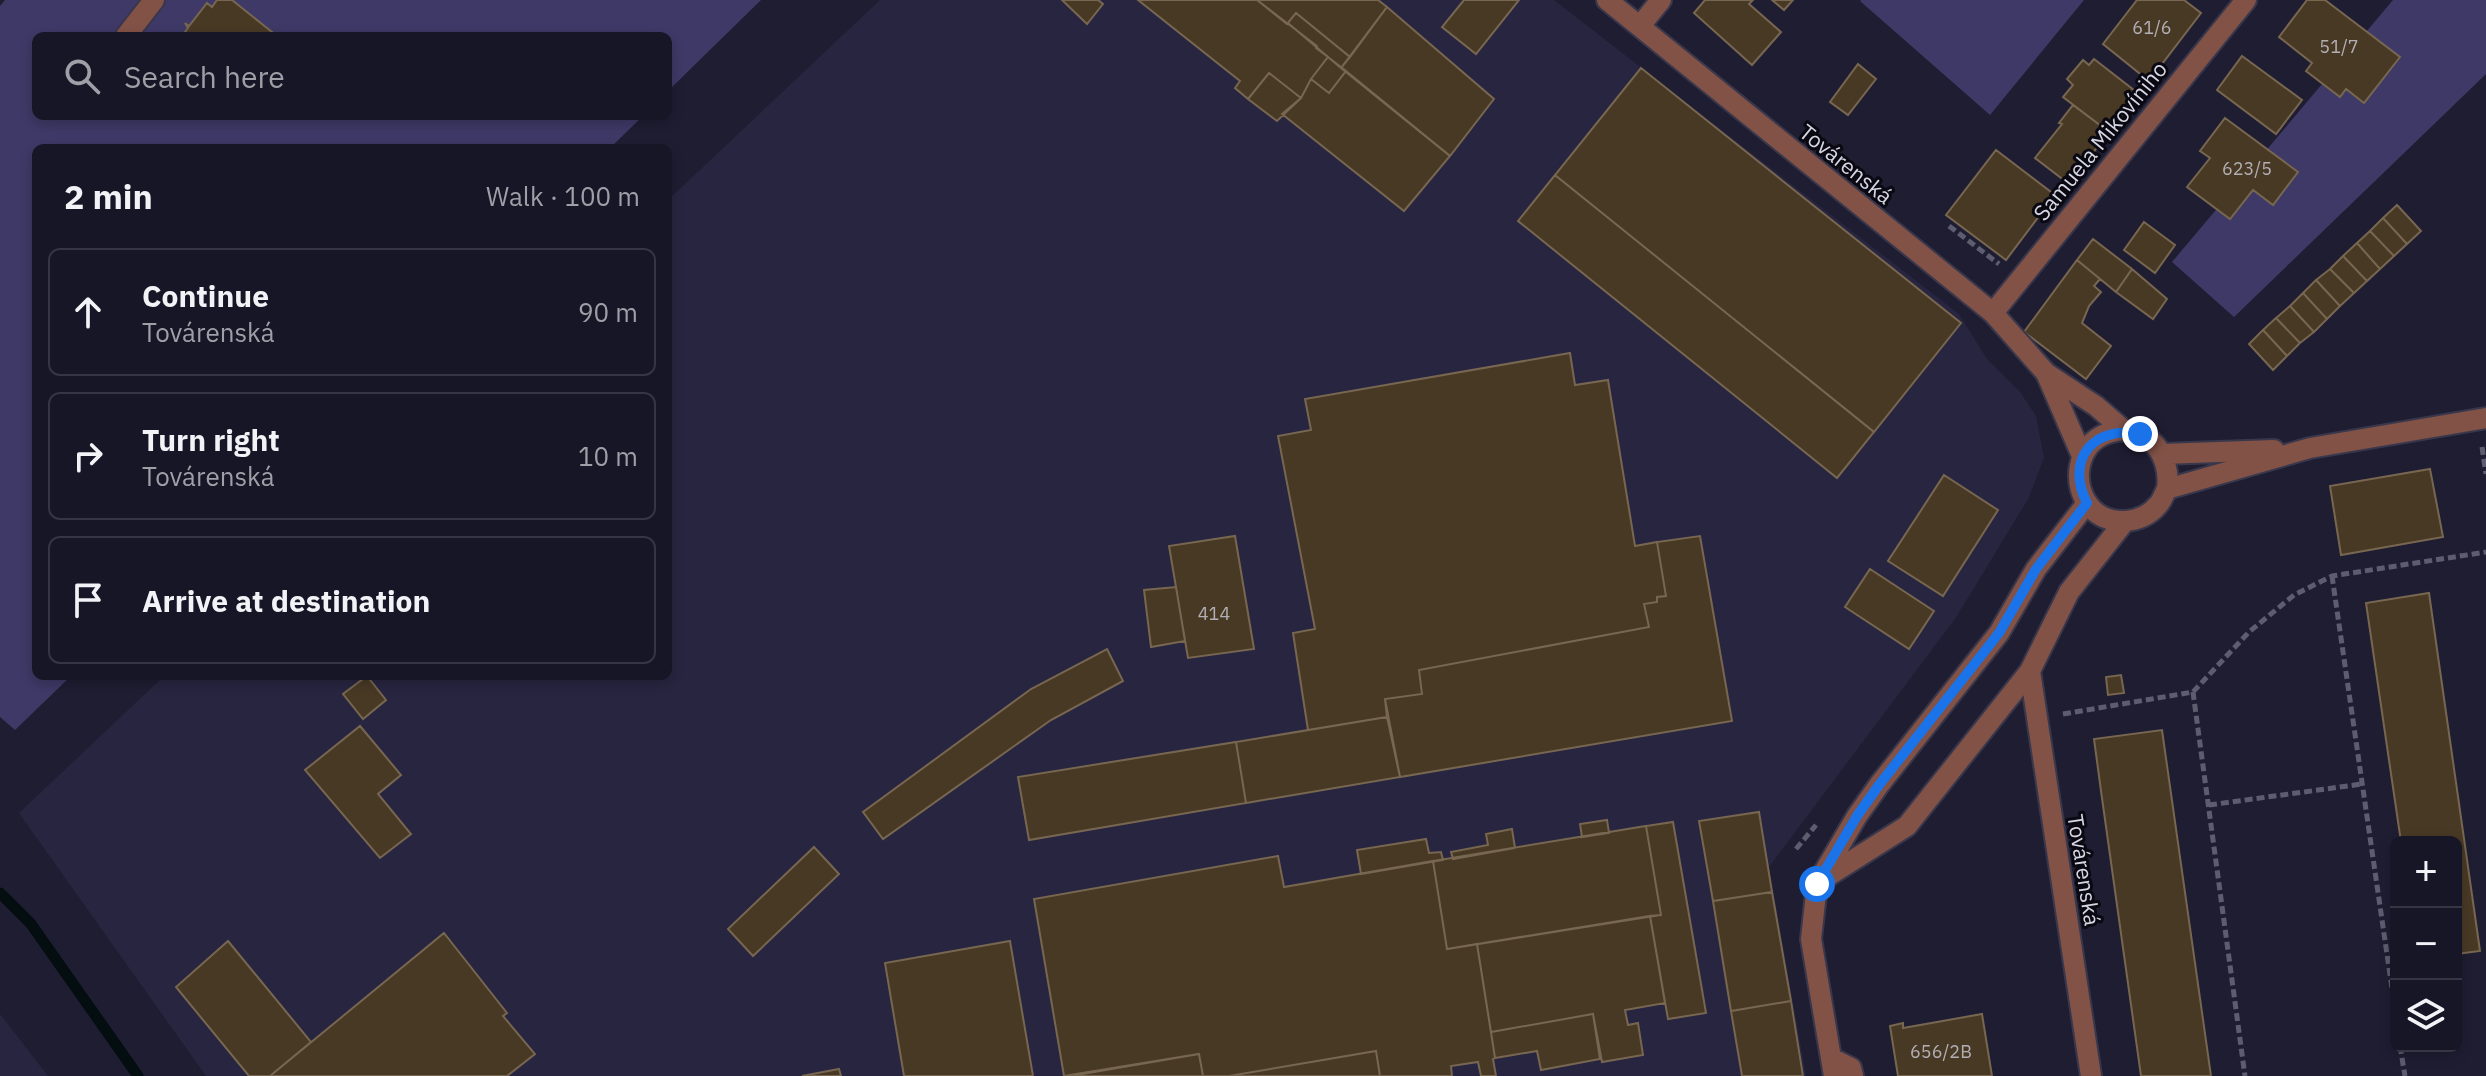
<!DOCTYPE html>
<meta charset="utf-8">
<style>
:root{--surface:#171626;--page:#242332;--text:#f1f3f6;--muted:#9e9fa7;--line:#363543}
body{margin:0;font-family:"IBM Plex Sans",sans-serif;background:var(--page);color:var(--text)}
.controls{position:absolute;right:24px;bottom:24px;display:grid;overflow:hidden;border-radius:12px;box-shadow:0 4px 12px #0003}
.controls button{width:72px;height:72px;display:grid;place-items:center;padding:0;border:0;border-bottom:2px solid var(--line);background:var(--surface);color:var(--text);font:40px sans-serif}
.stop{position:absolute;width:24px;height:24px;margin:-18px;border:6px solid #1a73e8;border-radius:50%;background:#fff}
.stop.end{background:#1a73e8;border-color:#fff;box-shadow:0 2px 8px #0008}
.list{margin:0;padding:0;list-style:none}
h2{display:flex;justify-content:space-between;align-items:center;height:104px;margin:0;padding:0 32px;font-size:34px}
h2 small{font-size:26px;font-weight:400;color:var(--muted)}
.list li{display:grid;grid-template-columns:52px 1fr auto;gap:24px;align-items:center;box-sizing:border-box;height:128px;margin:0 16px 16px;padding:0 16px;border:2px solid var(--line);border-radius:12px}
.list b{display:block;font-size:30px;white-space:nowrap}
.list p{margin:0;font-size:26px;white-space:nowrap;color:var(--muted)}
.list em{font-size:26px;font-style:normal;color:var(--muted)}
.icon{flex:none;width:44px;height:44px;fill:none;stroke:currentColor;stroke-width:2;stroke-linecap:round;stroke-linejoin:round}
.map{position:relative;flex:none;width:2486px;height:1076px;overflow:hidden}
.search{position:absolute;background:var(--surface);box-shadow:0 4px 12px #0003;left:32px;top:32px;width:640px;height:88px;display:flex;align-items:center;gap:20px;box-sizing:border-box;padding:0 28px;border-radius:12px;color:var(--muted);font-size:30px}
.panel{position:absolute;background:var(--surface);box-shadow:0 4px 12px #0003;left:32px;top:144px;width:640px;height:536px;border-radius:12px}
.map>svg:first-child{display:block}
.built{fill:#282540}
.green{fill:#3e3966}
.lines{fill:none;stroke-linecap:round;stroke-linejoin:round}
.stream{stroke:#040e11;stroke-width:11}
.building{fill:#483925;stroke:#776650;stroke-width:2}
.minor-casing{stroke:#39374b;stroke-width:24}
.path{stroke:#5e5d70;stroke-width:5;stroke-dasharray:8 4;stroke-linecap:butt}
.minor{stroke:#825247;stroke-width:20}
.route{stroke:#1a73e8;stroke-width:10}
.labels{text-anchor:middle;stroke-width:6;stroke-linejoin:round;paint-order:stroke}
.number-label{font-size:18px;fill:#b2afb4}
.street-label{font-size:22px;fill:#d6d6e4;stroke:#0a0912}
</style>
<div class="map">
<svg width="2486" height="1076" viewBox="0 0 2486 1076">
<rect width="100%" height="100%" fill="#1f1d32"/>
<!-- built -->
<path class="built" d="M880,0h674l405,314 28,45 33,33 16,24 8,42 -16,41 -71,117 -188,251 37,209h-1600l-187,-263 145,-137h504v-476z
M0,1014l48,62h-48z"/>
<!-- green -->
<path class="green" d="M5,0h756l-93,91v-55h-632v80h607l-33,32h-574v528h35l-56,54 -15,-13v-711z
M1861,0h223l-94,115 -130,-114z
M2393,0h93v74l-252,243 -62,-55z"/>
<g class="lines">
<!-- stream -->
<path class="stream" d="M0,893l31,31 107,152"/>
</g>
<!-- building -->
<path class="building" d="M217,0h15l45,36h-95l6,-8 -3,-5 4,3 18,-23 5,4z
M1062,0h36l5,4 -16,20z
M1138,0h119l60,46 -1,2 12,9 -17,22 -10,19 -32,-25 -21,26 -13,-11 5,-7z
M1257,0h121l9,7 -37,50 -54,-44 -9,11z
M1464,0h55l-43,54 -34,-27z
M1705,0h48l-4,4 32,28 -29,33 -58,-52z
M1772,0h21l-9,10z
M2137,0h47l17,13 -52,68 -46,-37z
M2307,0h18l75,57 -36,46 -18,-14 -6,8 -34,-26 6,-8 -33,-26z
M1387,7l107,92 -44,57 -109,-88z
M1296,13l54,44 -9,11 -53,-45z
M2242,56l60,44 -26,34 -59,-44z
M1328,57l18,14 -17,22 -18,-14z
M2094,59l45,35 -30,38 -46,-35 10,-12 -6,-6 16,-19 6,5z
M1858,64l18,15 -28,36 -18,-13z
M1641,68l320,255 -87,109 -319,-257z
M1346,71l104,85 -46,55 -122,-97 19,-16 10,-19 18,14z
M1269,73l32,25 -24,23 -29,-22z
M2073,105l36,27 -40,52 -34,-26 27,-34 -3,-1z
M2225,118l73,54 -25,33 -20,-15 -23,29 -43,-32 23,-29 -10,-7z
M1996,150l59,45 -49,65 -60,-45z
M1555,175l319,257 -37,46 -319,-257z
M2397,205l24,26 -14,13 -24,-26z
M2383,218l24,26 -13,12 -24,-25z
M2144,222l31,23 -20,28 -31,-23z
M2370,231l24,25 -14,13 -23,-26z
M2093,239l39,30 -16,23 -39,-32z
M2357,243l23,26 -13,12 -24,-25z
M2343,256l24,25 -13,12 -24,-24z
M2077,260l23,19 -6,7 7,6 -12,14 -7,17 29,23 -25,33 -62,-47z
M2132,269l35,30 -14,20 -37,-27z
M2330,269l24,24 -14,13 -24,-26z
M2316,280l24,26 -13,13 -24,-26z
M2303,293l24,26 -13,13 -24,-26z
M2290,306l24,26 -14,11 -24,-25z
M2276,318l24,25 -13,13 -24,-26z
M2263,330l24,26 -14,14 -24,-26z
M1570,353l5,32 33,-5 27,166 22,-4 9,54 -9,1v5l-13,2 5,23 -230,43 3,24 -37,5 2,18 -79,13 -15,-97 22,-4 -37,-193 33,-6 -6,-31z
M2430,469l13,68 -102,18 -11,-69z
M1944,475l54,35 -55,86 -55,-35z
M1235,536l19,113 -66,9 -19,-112z
M1700,536l32,185 -332,56 -15,-78 37,-5 -3,-24 230,-43 -5,-23 13,-2v-5l9,-1 -9,-54z
M1870,569l64,42 -25,38 -64,-42z
M1176,587l9,54 -34,6 -7,-57z
M2429,593l51,358 -24,3v-112h-55l-35,-239z
M1107,649l16,32 -72,39 -168,119 -20,-27 168,-123z
M2121,675l3,18 -16,2 -2,-18z
M367,676l19,24 -23,19 -20,-25z
M1387,717l13,60 -154,26 -10,-61z
M360,726l41,49 -23,19 33,40 -31,24 -75,-88z
M2162,730l49,346h-70l-40,-285 -7,-52z
M1236,742l10,61 -217,37 -11,-63z
M1759,812l13,80 -59,9 -14,-80z
M1607,820l2,13 -27,4 -2,-13z
M1673,822l33,191 -38,6 -18,-103 11,-1 -15,-89z
M1646,826l15,89 -214,34 -14,-88z
M1512,829l3,19 -62,11 -2,-7 37,-7 -2,-11z
M1426,839l3,14 12,-1 2,8 -82,14 -4,-24z
M814,847l25,27 -86,82 -25,-27z
M1278,856l6,31 149,-26 14,88 30,-5 18,114 -2,1 3,17h-15l-3,-14 -27,4 1,10h-72l-4,-25 -147,25h-26l-4,-22 -135,22 -30,-177z
M1772,892l19,109 -60,10 -18,-110z
M1650,916l15,87 -40,7 3,15 10,-2 5,32 -41,7 -9,-48 -102,18 -14,-88z
M444,933l63,80 -4,3 32,38 -28,22h-237z
M228,941l83,101 -41,34h-21l-73,-89z
M1010,941l23,135h-129l-19,-113z
M1791,1001l12,75h-61l-11,-65z
M1593,1014l7,45 -59,11 -4,-19 -42,7 -4,-26z
M1982,1014l10,62h-94l-8,-50 13,-3v5z
M1376,1051l4,25h-151z
M1199,1054l4,22h-132z
M839,1069l2,7h-39z"/>
<g class="lines">
<defs>
<path id="minor" d="M1607,0l386,313 53,60 50,33 29,25
M1640,26l21,-26
M126,36l28,-36
M1993,313l253,-313
M2046,373l36,83
M2163,454l111,-4
M2167,489c5,-35 -21,-68 -59,-56 -32,11 -38,53 -16,76 18,18 50,15 66,-4 4,-4 6,-11 9,-16l143,-41 176,-30
M2030,671l61,405
M1820,881l87,-55 123,-155 39,-79 56,-71
M1831,1058l20,10 2,8
M1834,1076l-23,-137 6,-55 40,-68 22,-31 120,-152 37,-64 51,-66"/>
</defs>
<!-- minor casing -->
<use href="#minor" class="minor-casing"/>
<!-- path -->
<path class="path" d="M1949,226l50,38
M2482,447l4,27
M2332,576l64,440
M2193,692l52,384
M2063,714l130,-22 56,-60 45,-37 38,-19 154,-24
M2209,805l153,-21
M1796,849l20,-24
M2400,1046l5,30"/>
<!-- minor -->
<use href="#minor" class="minor"/>
</g>
<g class="lines">
<!-- route -->
<path class="route" d="M1817,884l40,-68 22,-31 120,-152 37,-64 51,-66c-22,-43 6,-78 53,-69"/>
</g>
<g class="labels">
<!-- number labels -->
<g class="number-label">
<text x="2152" y="34">61/6</text>
<text x="2339" y="53">51/7</text>
<text x="2247" y="175">623/5</text>
<text x="1214" y="620">414</text>
<text x="1941" y="1058">656/2B</text>
</g>
<!-- street labels -->
<g class="street-label">
<text transform="translate(2100 141) rotate(-51)" y="8">Samuela Mikovíniho</text>
<text transform="translate(1846 164) rotate(39)" y="8">Továrenská</text>
<text transform="translate(2084 870) rotate(81)" y="8">Továrenská</text>
</g>
</g>
</svg>
<div class="controls">
<button>+</button>
<button>−</button>
<button><svg class="icon" aria-label="layers" viewBox="0 0 24 24"><path d="M12 4l9 5-9 5-9-5zM3 14l9 5 9-5"/></svg></button>
</div>
<div class="stop" style="left:1817px;top:884px"></div>
<div class="stop end" style="left:2140px;top:434px"></div>
<div class="search"><svg class="icon" aria-label="search" viewBox="0 0 24 24"><circle cx="10" cy="10" r="6"/><path d="M15 15l6 6"/></svg>Search here</div>
<section class="panel">
<h2>2 min<small>Walk · 100 m</small></h2>
<ul class="list">
<li><svg class="icon" aria-label="ahead" viewBox="0 0 24 24"><path d="M12 20V5M6 11l6-6 6 6"/></svg><div><b>Continue</b><p>Továrenská</p></div><em>90 m</em></li>
<li><svg class="icon" aria-label="right" viewBox="0 0 24 24"><path d="M7 20v-9h11M14 6l5 5-5 5"/></svg><div><b>Turn right</b><p>Továrenská</p></div><em>10 m</em></li>
<li><svg class="icon" aria-label="arrive" viewBox="0 0 24 24"><path d="M6 21V4h12l-3 4 3 4H6"/></svg><div><b>Arrive at destination</b></div></li>
</ul>
</section>
</div>
